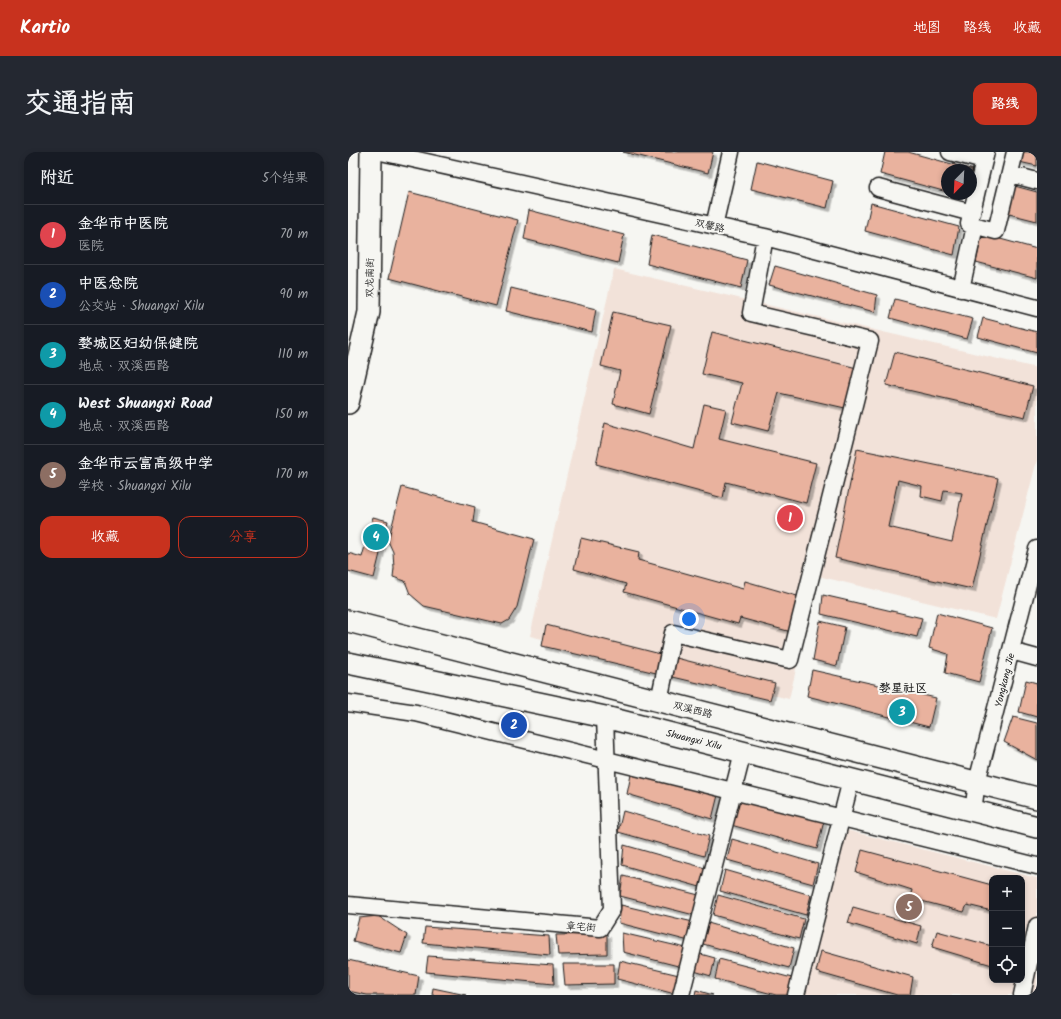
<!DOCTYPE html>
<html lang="zh">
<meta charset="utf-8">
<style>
:root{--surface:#171b24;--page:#242831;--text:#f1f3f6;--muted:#9ea1a6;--line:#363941;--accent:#c8321e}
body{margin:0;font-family:Kalam,"LXGW WenKai TC",sans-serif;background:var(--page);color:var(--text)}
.controls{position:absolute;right:12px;bottom:12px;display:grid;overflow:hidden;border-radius:8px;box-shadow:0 2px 6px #0003}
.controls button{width:36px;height:36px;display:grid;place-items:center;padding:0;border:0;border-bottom:1px solid var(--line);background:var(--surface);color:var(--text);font:20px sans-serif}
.compass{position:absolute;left:593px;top:12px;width:36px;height:36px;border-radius:50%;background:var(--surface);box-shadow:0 2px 6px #0003;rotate:204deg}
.you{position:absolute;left:341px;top:467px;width:14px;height:14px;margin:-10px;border:3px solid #fff;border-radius:50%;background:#1a73e8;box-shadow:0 0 0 6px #1a73e833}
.badge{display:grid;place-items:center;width:26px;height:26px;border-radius:50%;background:var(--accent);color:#fff;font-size:13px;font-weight:700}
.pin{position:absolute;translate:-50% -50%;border:2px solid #fff;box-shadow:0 1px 4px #0006}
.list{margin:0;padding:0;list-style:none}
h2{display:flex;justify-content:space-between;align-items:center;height:52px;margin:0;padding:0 16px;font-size:17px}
h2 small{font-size:13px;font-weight:400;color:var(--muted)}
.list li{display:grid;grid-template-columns:26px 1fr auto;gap:12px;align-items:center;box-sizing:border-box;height:60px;padding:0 16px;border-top:1px solid var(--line)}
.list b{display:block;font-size:15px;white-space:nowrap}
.list p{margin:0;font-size:13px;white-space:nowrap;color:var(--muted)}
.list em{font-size:13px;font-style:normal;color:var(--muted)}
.actions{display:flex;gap:8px;padding:12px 16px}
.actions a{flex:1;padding:9px 0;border:1px solid var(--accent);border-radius:12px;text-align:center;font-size:14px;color:var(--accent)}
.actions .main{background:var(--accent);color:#fff}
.icon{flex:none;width:22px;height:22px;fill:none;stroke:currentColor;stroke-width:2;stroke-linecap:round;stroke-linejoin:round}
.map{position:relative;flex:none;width:689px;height:843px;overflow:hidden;border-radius:12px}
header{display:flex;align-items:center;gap:24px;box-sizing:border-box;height:56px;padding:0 20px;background:var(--accent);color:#fff}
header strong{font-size:19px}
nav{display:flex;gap:22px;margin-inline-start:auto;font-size:14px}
.intro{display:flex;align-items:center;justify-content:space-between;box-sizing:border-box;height:96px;padding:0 24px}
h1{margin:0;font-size:28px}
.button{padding:10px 18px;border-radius:12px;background:var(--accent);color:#fff;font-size:14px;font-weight:700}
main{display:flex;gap:24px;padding:0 24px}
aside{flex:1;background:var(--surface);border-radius:12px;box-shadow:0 2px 6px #0003}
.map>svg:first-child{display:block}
.built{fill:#f2e2d9;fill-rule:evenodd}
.building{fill:#e9b29e;stroke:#1c1c1c;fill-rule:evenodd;filter:url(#shadow)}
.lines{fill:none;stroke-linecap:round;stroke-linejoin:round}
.minor-casing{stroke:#1c1c1c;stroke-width:19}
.major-casing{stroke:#1c1c1c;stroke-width:24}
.minor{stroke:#f6f6f2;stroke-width:16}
.major{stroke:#f6f6f2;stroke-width:21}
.labels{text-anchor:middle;stroke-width:4;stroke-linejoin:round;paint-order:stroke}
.street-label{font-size:10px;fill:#1c1c1c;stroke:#f6f6f2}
.quarter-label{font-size:12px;font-weight:bold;fill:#1c1c1c;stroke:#f6f6f2}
</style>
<header>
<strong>Kartio</strong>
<nav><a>地图</a><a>路线</a><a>收藏</a></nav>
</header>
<div class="intro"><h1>交通指南</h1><a class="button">路线</a></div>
<main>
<aside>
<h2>附近<small>5个结果</small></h2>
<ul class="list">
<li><span class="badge" style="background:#e0444e">1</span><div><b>金华市中医院</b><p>医院</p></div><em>70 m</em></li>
<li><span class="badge" style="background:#1a4fb4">2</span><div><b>中医总院</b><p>公交站 · Shuangxi Xilu</p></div><em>90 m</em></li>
<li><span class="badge" style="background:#0f9aa8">3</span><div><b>婺城区妇幼保健院</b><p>地点 · 双溪西路</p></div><em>110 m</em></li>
<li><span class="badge" style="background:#0f9aa8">4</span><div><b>West Shuangxi Road</b><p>地点 · 双溪西路</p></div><em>150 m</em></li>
<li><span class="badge" style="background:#8d6e63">5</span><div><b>金华市云富高级中学</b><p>学校 · Shuangxi Xilu</p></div><em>170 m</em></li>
</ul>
<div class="actions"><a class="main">收藏</a><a>分享</a></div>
</aside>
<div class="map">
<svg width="689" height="843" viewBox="0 0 689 843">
<defs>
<filter id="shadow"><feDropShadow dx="3.5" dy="3.5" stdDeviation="0" flood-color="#0004"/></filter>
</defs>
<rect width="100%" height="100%" fill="#f6f6f2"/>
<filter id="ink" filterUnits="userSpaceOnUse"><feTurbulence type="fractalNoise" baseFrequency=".025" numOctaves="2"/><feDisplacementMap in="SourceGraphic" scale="8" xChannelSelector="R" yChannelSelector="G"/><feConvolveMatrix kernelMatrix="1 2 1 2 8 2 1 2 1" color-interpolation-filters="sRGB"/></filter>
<g filter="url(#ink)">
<!-- built -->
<path class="built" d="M266,117l423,99v92l-41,159 -178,-43 -29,123 -259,-63z
M498,678l191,48v117h-234zM644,726h30v102h-30z"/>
<!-- building -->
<path class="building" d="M275,0h90l-5,21z
M537,0h23l66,18 -3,17v-17h-24v22l-67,-18z
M673,0h16v14l-18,-4z
M409,9l76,20 -6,27 -76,-19z
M663,33l26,7v29l-32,-8z
M61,40l109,28 -22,86 -107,-28z
M523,51l88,24 -5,28 -89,-24z
M181,58l95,25 -6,28 -94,-24z
M634,82l55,15v29l-61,-16z
M304,83l95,25 -6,28 -94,-24z
M427,114l102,29 -2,17 -106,-27z
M163,136l85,21 -4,23 -86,-21z
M547,147l78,20 -6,20 -77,-21z
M265,160l58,13 -22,89 -36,-10 7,-33 -19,-5z
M635,166l54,14v21l-59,-16z
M364,180l145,36 -12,40 -66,-15 -11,38 -36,-9 10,-39 -40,-9z
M547,200l138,34 -8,31 -139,-32z
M356,252l22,5 -7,30 97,24 -10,40 -80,-21 -3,16 -127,-34 9,-41 89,26z
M509,297l141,29 -26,111 -137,-31zM550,328l24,6 -1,10 21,5 2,-11 18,3 -10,49 -64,-15z
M54,335l73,20 -2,15 61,17 -17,68 -8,13 -7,4 -78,-18 -14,-12 -5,-13 -12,-4 1,-9 -1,-16 -5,-11z
M25,365l15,4 -14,57 -26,-7v-18l14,4z
M233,386l58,14 -1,8 105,29 2,-8 59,17 -9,35 -55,-15 -2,6 -114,-32 2,-8 -52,-15z
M475,443l99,23 -5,19 -96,-23z
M589,461l55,15 -13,54 -34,-9 3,-19 -19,-6z
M472,469l25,6 -8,39 -24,-6z
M198,473l229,58 -5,17 -228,-54z
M464,518l124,28 -7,29 -122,-31z
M678,528l11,3v34l-18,-5z
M665,565l24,6v37l-33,-18z
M284,618l86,25 -6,24 -85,-25z
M389,646l87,23 -7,28 -86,-24z
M275,659l86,25 -5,20 -86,-24z
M384,687l86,25 -5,20 -86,-24z
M276,693l81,23 -5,19 -78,-22z
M514,698l130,35v26l-25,-6 -3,7 -54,-14 2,-8 -56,-18z
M377,718l86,25 -5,20 -86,-24z
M275,724l76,19 -5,20 -74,-19z
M370,743l86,24 -5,20 -86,-24z
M273,753l72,17 -4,19 -70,-18z
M505,755l68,19 -4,18 -69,-21z
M30,764l29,19 -6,18 -48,-12 6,-23z
M360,771l86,25 -5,20 -86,-24z
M77,775l124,9 1,19 -127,-12z
M589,779l55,15v19l-60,-18z
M274,781l64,15 -4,19 -59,-15z
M259,782v20l-49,1 -2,-20z
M473,799l92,26 -3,18h-13l-81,-23z
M349,801l18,5 -4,18 -17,-5z
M80,804l125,9 1,19 -128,-12z
M371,807l73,19 -4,17h-12l-61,-16z
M0,808l71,16 -3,19h-49l-19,-4z
M272,809l59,14 -4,19 -58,-15z
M215,812h51v20l-49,1z
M85,836l33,7h-34z
M348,838l17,5h-18z"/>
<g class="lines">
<defs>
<path id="minor" d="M33,0l384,85 272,71
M602,0l34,9
M638,0l-17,72 27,7 19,-79
M662,22l27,7
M530,36l94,25
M366,74l17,-74
M613,137l14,-63
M663,499l26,7
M311,549l14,-68 117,27 80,-319 -119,-28 14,-76
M0,551l68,10 621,153
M625,659l4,-29 60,-233
M0,753l252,23 12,-19 -7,-192
M333,843l62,-243
M448,843l55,-215
M674,843l15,-69"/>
<path id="major" d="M0,251l21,-91 2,-160
M0,469l689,177
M0,511l257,54 432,110"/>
</defs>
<!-- minor casing -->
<use href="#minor" class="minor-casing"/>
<!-- major casing -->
<use href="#major" class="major-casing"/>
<!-- minor -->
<use href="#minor" class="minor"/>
<!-- major -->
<use href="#major" class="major"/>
</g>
</g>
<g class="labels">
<!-- street labels -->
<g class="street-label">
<text transform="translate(362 73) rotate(13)" y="4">双馨路</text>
<text transform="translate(21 126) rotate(-89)" y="4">双龙南街</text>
<text transform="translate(656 528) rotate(-76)" y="4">Yongkang Jie</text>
<text transform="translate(345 557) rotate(14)" y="4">双溪西路</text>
<text transform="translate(346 587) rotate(14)" y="4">Shuangxi Xilu</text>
<text transform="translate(233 774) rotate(4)" y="4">章宅街</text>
</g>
<!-- quarter labels -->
<g class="quarter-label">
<text x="555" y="540">婺星社区</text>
</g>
</g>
</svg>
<div class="controls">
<button>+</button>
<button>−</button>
<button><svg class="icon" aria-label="locate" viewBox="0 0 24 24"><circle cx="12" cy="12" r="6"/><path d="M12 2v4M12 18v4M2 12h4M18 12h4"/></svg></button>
</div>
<svg class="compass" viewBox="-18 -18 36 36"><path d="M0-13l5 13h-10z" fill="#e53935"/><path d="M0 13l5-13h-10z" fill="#9ea1a6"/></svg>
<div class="you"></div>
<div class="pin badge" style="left:442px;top:366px;background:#e0444e">1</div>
<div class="pin badge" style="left:166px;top:573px;background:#1a4fb4">2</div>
<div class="pin badge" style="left:554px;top:560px;background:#0f9aa8">3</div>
<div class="pin badge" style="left:28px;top:385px;background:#0f9aa8">4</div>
<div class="pin badge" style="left:561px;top:755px;background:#8d6e63">5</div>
</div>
</main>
